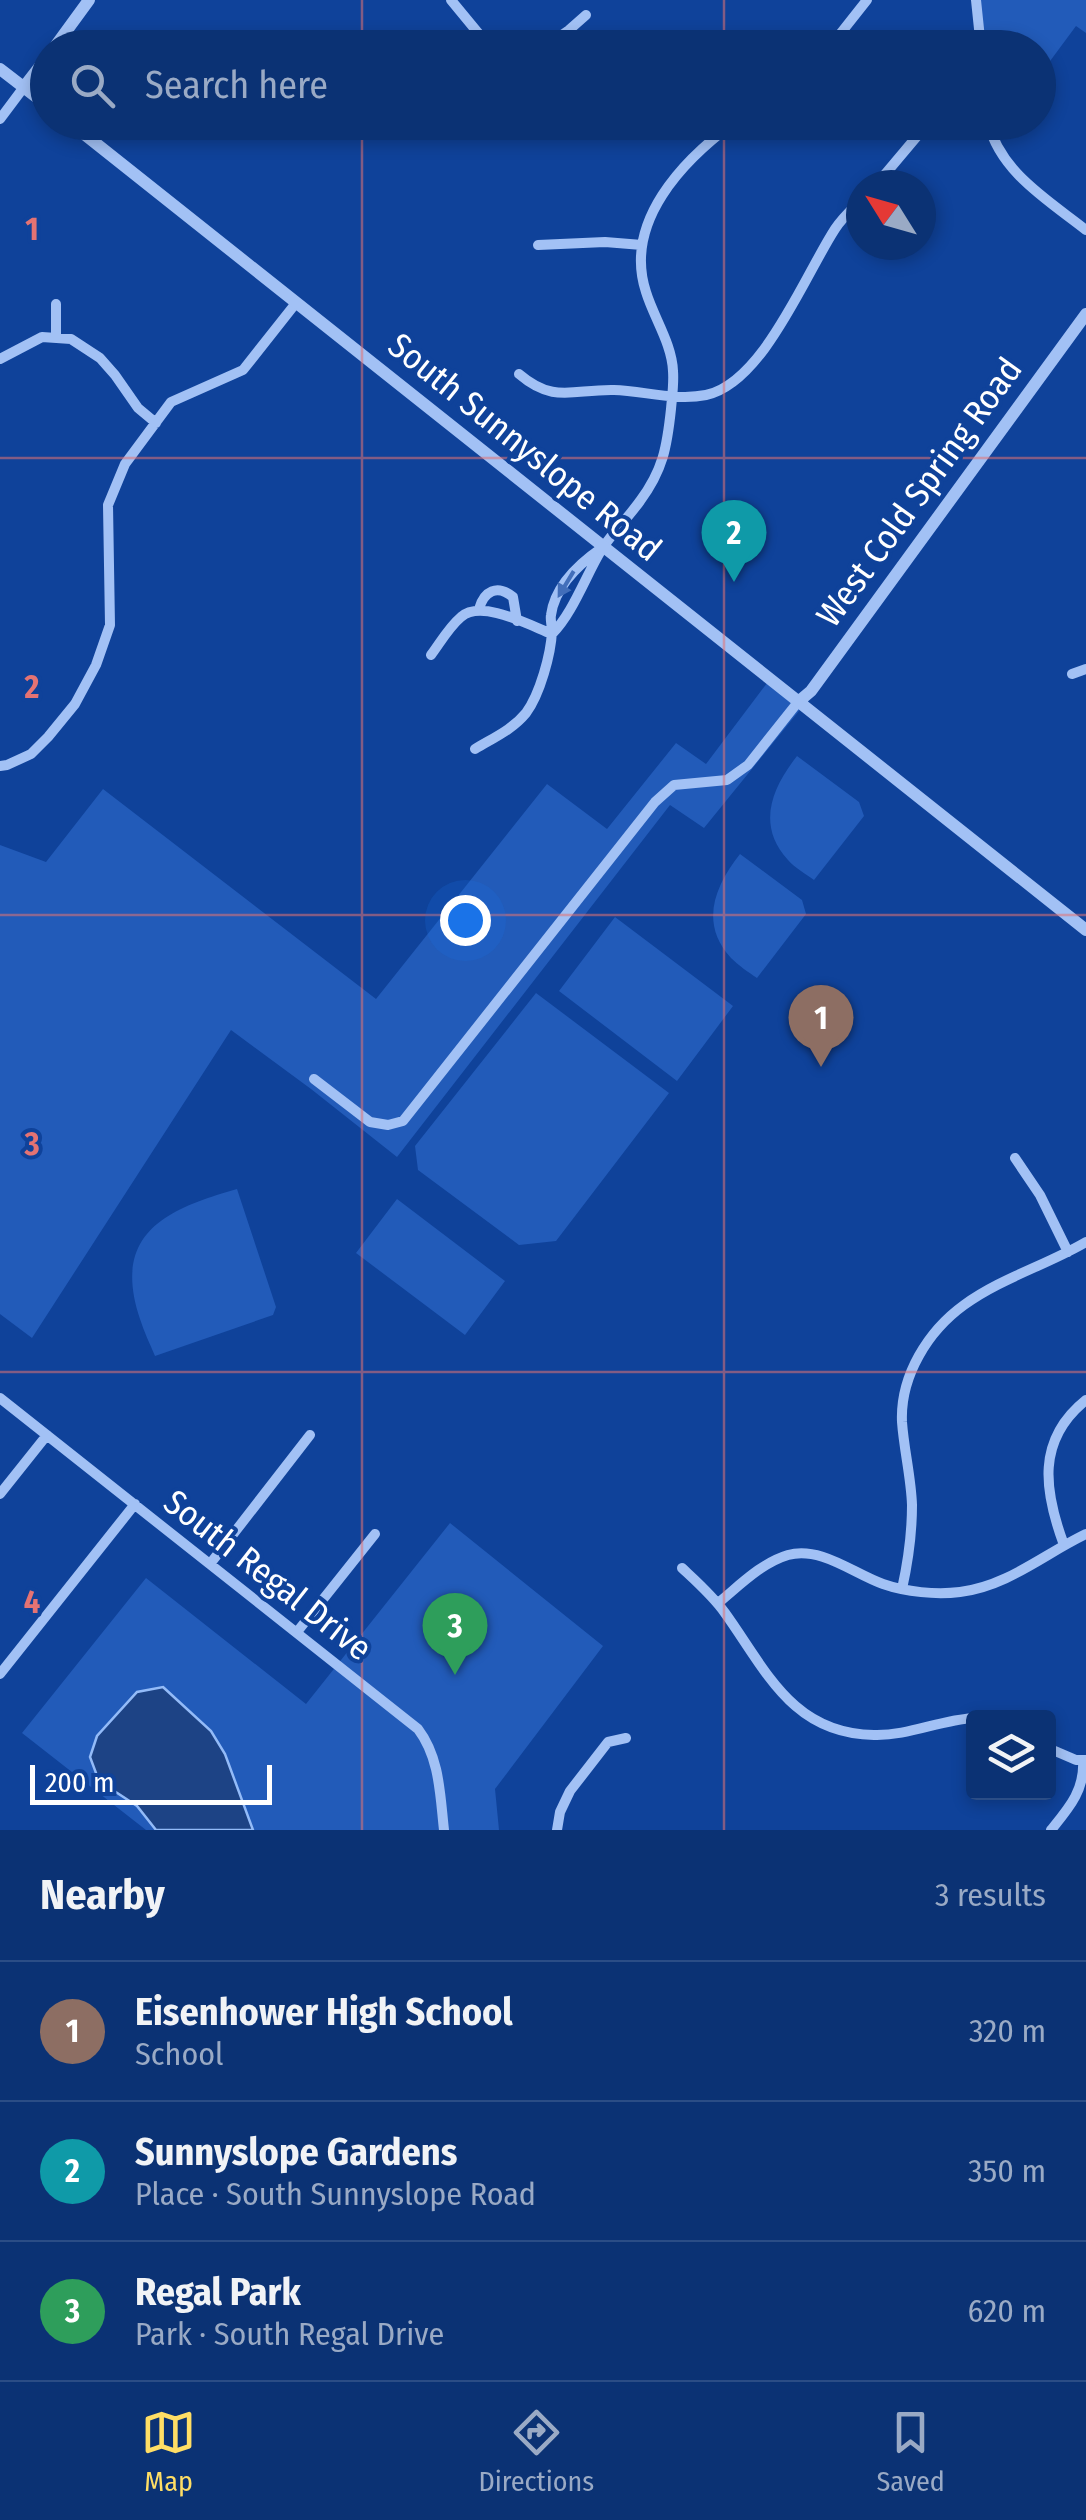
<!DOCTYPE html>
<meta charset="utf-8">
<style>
:root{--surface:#0b3274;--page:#143a79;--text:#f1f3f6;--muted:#9aaac5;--line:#2b4d86;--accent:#ffde65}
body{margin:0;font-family:"Fira Sans Condensed",sans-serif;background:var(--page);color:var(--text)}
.controls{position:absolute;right:30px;bottom:30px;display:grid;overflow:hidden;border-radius:10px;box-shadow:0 5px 15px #0003}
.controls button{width:90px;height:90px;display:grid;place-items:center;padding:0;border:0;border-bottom:2px solid var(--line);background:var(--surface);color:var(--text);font:50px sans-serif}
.compass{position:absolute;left:846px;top:170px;width:90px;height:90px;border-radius:50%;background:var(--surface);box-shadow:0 5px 15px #0003;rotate:307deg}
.scale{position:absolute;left:30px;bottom:25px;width:242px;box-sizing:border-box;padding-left:10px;border:5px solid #fff;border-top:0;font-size:28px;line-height:35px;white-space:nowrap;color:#fff;-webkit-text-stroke:8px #0f429a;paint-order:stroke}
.you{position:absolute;left:465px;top:920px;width:35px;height:35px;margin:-25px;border:8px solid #fff;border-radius:50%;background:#1a73e8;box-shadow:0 0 0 15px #1a73e833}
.badge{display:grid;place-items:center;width:65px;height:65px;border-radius:50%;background:var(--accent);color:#fff;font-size:32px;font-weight:700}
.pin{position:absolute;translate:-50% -82px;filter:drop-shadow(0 2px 5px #0008)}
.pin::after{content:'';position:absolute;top:52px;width:35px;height:30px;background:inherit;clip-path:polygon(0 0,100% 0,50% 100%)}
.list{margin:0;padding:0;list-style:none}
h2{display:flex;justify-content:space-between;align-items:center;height:130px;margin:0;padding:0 40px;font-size:42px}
h2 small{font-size:32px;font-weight:400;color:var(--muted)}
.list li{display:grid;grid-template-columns:65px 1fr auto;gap:30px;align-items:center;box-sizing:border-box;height:140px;padding:0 40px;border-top:2px solid var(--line)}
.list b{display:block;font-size:38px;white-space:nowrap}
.list p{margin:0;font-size:32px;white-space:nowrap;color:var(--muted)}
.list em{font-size:32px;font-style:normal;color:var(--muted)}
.icon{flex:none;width:55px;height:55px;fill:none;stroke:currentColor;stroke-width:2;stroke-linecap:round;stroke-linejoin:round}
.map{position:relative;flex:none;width:1086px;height:1830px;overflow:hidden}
.search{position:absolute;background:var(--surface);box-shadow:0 5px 15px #0003;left:30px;right:30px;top:30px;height:110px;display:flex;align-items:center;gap:25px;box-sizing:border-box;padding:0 35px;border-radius:55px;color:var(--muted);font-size:38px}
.sheet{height:550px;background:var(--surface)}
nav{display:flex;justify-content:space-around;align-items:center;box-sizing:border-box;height:140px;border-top:2px solid var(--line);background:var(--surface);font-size:28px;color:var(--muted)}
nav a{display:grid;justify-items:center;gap:5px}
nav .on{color:var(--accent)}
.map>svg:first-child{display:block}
.green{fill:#225bb9}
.water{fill:#1d4385;stroke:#93bbf8;stroke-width:2.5}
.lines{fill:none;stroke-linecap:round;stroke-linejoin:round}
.minor{stroke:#a2c1f5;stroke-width:10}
.tertiary{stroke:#a2c1f5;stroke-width:12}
.oneway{fill:#426eba}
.grid{fill:none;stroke:#e47373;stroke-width:2.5;stroke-opacity:0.55}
.labels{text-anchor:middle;stroke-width:8;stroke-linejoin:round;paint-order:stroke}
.street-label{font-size:35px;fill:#fff;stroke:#0f429a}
.grid-label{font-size:32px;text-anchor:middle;font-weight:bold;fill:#e47373;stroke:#0f429a;stroke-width:8;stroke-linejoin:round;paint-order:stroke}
</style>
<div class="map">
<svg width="1086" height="1830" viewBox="0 0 1086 1830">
<rect width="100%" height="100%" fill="#0f429a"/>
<!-- green -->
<path class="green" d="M976,0h110v33l-10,-7 -37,50 -1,-28 -57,-1z
M770,679l33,27 -99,122 -34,-23 -273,352 -86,-68 -80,-59 -199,308 -32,-24v-469l46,17 57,-73 273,210 171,-215 60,45 69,-86 30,21z
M797,756l62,46 5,14 -50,64c-8,-6 -19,-12 -26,-20 -32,-35 -16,-72 9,-104z
M740,854l62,46 4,14 -49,64c-9,-6 -19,-13 -26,-20 -32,-35 -16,-72 9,-104z
M615,917l118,89 -56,75 -118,-90z
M536,993l133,100 -113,148 -37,4 -101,-75 -3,-24z
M237,1189l39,118 -3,8 -118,41c-5,-12 -11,-24 -15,-37 -29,-86 27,-110 97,-130z
M397,1199l108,82 -40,54 -109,-82z
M450,1523l153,123 -108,143 4,41h-353l-124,-97 124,-155 160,126z"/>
<!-- water -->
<path class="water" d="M163,1687l48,44 14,23 28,76h-97l-19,-24 -38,-25 -9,-24 7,-21 40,-44z"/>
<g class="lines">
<!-- minor -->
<path class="minor" d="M451,0l28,34 18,14
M976,0l5,48
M543,48l26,-18 17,-15
M829,48l38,-48
M0,119l24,-32
M988,122c12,50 60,78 98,108
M876,185l53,-63
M538,245l67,-3 37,3
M56,304v34
M0,359l42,-22 29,2 29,19 15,17 23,33 18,15
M519,374c35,30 54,15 95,16 30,1 62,11 92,5 57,-12 99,-120 129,-166 7,-11 17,-20 26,-29
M479,609c5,-18 18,-25 34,-12l4,24
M552,634c21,-21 34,-59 50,-85 11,-17 26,-31 38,-48 23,-31 27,-54 31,-92 1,-12 3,-25 2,-38 -1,-27 -19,-53 -27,-79 -23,-70 37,-132 89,-170
M431,655c9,-12 18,-28 30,-38 20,-18 68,8 91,17
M1072,674l14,-5
M475,749c18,-11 37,-19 51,-36 14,-19 25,-59 26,-82 0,-6 -2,-11 -1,-16 4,-29 29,-52 51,-67
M0,766l7,-1 24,-11 17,-17 27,-33 21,-39 14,-40 -2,-120 17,-41 46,-62 72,-32 53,-67
M314,1079l56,43 18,3 15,-4 252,-319 19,-17 53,-5 21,-15 50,-63
M1015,1158l25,37 28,57
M0,1398l418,331c22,29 22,66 26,101
M0,1494l47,-59
M1064,1545c-20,-54 -28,-105 22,-145
M210,1564l100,-129
M682,1568c15,14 31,28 43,45 41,57 67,121 149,122 34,1 66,-15 100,-17
M902,1589c6,-27 10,-56 10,-84 -1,-28 -8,-55 -10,-83 -2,-46 26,-91 62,-117 37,-27 83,-40 122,-63
M718,1603c21,-17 43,-40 70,-48 33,-9 66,19 95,29 23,8 53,11 77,8 48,-6 84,-38 126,-58
M297,1632l78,-98
M0,1674l135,-170
M1048,1748l28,12h9
M557,1830l3,-18 10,-21 38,-49 18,-4
M1051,1830c18,-22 34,-40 32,-70"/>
<!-- tertiary -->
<path class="tertiary" d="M54,48l35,-48
M0,69l48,37
M24,87l24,-31
M69,122l1017,808
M798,702l13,-11 275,-377"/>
</g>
<!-- one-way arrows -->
<defs><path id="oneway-solid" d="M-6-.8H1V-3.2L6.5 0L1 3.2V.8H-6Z" transform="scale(2.5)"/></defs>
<use class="oneway" href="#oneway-solid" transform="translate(566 584) rotate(121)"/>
<!-- grid -->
<path class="grid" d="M362,0v48M724,0v48M362,122v1708M724,122v1708M0,458h1086M0,915h1086M0,1372h1086"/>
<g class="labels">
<!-- street labels -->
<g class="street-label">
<text transform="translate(525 447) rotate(39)" y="12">South Sunnyslope Road</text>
<text transform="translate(919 492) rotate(-54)" y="12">West Cold Spring Road</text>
<text transform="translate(268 1575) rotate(38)" y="12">South Regal Drive</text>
</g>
</g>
<g class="grid-label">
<text x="32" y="240">1</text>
<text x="32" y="698">2</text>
<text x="32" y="1155">3</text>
<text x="32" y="1613">4</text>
</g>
</svg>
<div class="controls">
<button><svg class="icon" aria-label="layers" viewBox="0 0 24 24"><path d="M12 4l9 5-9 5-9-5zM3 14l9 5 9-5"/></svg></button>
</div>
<svg class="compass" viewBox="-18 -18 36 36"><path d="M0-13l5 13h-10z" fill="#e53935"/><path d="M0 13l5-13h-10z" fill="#9aaac5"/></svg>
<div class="scale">200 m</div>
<div class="you"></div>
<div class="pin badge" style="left:821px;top:1067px;background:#8d6e63">1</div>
<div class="pin badge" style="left:734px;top:582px;background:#0f9aa8">2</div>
<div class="pin badge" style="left:455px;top:1675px;background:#2e9e5b">3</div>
<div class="search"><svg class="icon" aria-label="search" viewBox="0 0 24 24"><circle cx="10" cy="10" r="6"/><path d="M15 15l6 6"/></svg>Search here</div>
</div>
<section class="sheet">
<h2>Nearby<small>3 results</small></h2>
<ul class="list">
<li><span class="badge" style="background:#8d6e63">1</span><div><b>Eisenhower High School</b><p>School</p></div><em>320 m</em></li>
<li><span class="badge" style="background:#0f9aa8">2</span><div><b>Sunnyslope Gardens</b><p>Place · South Sunnyslope Road</p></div><em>350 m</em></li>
<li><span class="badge" style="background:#2e9e5b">3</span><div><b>Regal Park</b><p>Park · South Regal Drive</p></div><em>620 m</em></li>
</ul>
</section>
<nav>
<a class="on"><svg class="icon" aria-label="map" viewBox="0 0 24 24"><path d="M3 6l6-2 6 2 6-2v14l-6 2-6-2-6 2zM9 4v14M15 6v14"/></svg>Map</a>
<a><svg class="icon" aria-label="directions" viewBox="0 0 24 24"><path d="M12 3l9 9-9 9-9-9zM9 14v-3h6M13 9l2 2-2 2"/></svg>Directions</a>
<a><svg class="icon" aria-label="saved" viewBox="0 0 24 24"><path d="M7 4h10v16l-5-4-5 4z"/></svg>Saved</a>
</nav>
